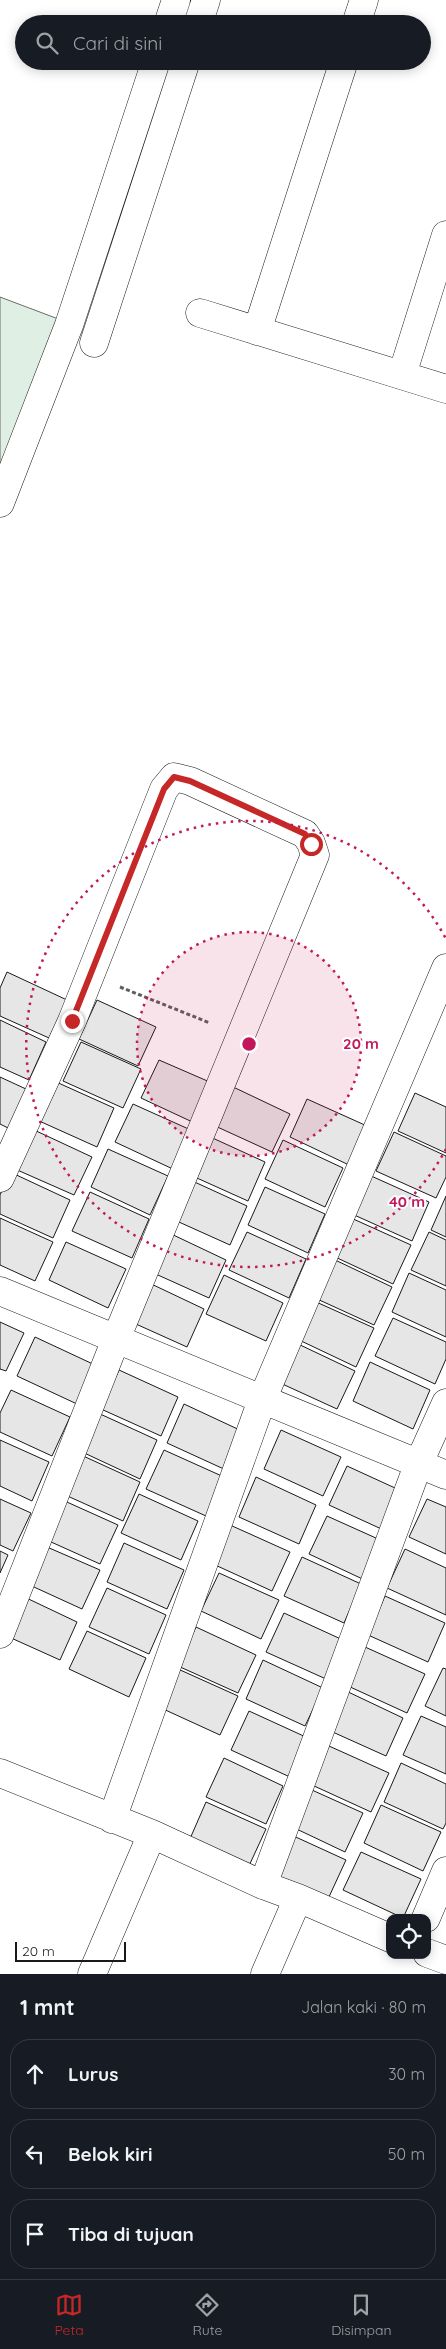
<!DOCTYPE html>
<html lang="id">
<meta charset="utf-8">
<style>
:root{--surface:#171b24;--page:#20242c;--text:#f1f3f6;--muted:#9ea1a6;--line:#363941;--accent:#c62828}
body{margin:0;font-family:Quicksand,sans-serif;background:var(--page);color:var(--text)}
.controls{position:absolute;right:15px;bottom:15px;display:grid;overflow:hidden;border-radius:10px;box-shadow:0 2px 12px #0003}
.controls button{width:45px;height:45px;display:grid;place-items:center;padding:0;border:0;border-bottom:1px solid var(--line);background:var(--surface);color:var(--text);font:25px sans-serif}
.scale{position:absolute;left:15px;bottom:12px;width:111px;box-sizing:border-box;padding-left:5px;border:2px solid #1a1a1a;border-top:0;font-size:14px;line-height:18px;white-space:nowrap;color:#1a1a1a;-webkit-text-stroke:4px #fff;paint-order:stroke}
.stop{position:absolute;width:15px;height:15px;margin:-11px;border:4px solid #c62828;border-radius:50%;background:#fff}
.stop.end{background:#c62828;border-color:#fff;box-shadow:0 1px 5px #0008}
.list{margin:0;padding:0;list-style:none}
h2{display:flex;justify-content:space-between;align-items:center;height:65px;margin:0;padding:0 20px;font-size:21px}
h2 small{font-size:16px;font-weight:400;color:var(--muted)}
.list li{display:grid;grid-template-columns:32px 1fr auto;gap:15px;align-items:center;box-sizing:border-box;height:70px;margin:0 10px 10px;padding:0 10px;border:1px solid var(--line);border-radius:20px}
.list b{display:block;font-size:19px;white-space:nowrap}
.list em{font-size:16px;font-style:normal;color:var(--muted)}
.icon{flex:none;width:28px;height:28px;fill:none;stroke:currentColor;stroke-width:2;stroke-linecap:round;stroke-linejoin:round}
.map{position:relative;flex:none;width:446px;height:1974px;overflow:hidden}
.search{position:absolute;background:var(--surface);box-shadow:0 2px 12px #0003;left:15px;right:15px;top:15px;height:55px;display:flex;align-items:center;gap:12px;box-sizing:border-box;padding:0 18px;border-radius:28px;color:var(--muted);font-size:19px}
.sheet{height:305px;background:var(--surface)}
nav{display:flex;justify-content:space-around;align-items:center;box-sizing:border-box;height:70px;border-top:1px solid var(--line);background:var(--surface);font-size:14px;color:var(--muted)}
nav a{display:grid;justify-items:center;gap:2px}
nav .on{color:var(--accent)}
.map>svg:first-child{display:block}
.green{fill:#e0efe3;stroke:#6a6a6a}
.building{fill:#e6e6e6;stroke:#1a1a1a}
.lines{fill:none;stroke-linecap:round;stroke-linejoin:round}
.minor-casing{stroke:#1a1a1a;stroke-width:29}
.path{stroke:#5f5f5f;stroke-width:3;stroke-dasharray:4 2.5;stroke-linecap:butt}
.minor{stroke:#fff;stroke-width:28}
.route{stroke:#c62828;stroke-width:6}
.ring{fill:none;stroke:#c2185b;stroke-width:2.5;stroke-dasharray:2.5 5}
.centre{fill:#c2185b;stroke:#fff;stroke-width:2.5}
.ring-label{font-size:15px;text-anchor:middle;font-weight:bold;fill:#c2185b;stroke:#fff;stroke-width:4;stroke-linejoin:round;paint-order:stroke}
</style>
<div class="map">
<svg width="446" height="1974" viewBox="0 0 446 1974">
<rect width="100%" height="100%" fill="#fff"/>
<!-- green -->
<path class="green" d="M0,297l61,23 -61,174z"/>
<!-- building -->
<path class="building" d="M7,972l60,28 -18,38 -49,-22v-28z
M97,1000l59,27 -18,39 -59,-27z
M0,1020l46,22 -17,38 -29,-13z
M81,1042l60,27 -18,39 -60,-27z
M159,1060l60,26 -18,40 -60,-28z
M0,1077l26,12 -18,39 -8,-4z
M54,1081l60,27 -17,39 -60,-27z
M231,1086l59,28 -18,38 -59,-27z
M415,1093l31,14v46l-48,-22z
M307,1099l60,27 -18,39 -59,-28z
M133,1104l60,27 -18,39 -60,-28z
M32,1129l60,28 -18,38 -59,-26z
M394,1132l52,24v21l-10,21 -60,-27z
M206,1135l59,27 -17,39 -60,-27z
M283,1140l60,28 -18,39 -60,-28z
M108,1149l60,27 -18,39 -59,-28z
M10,1172l60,28 -17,38 -53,-24v-19z
M369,1175l60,27 -17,39 -60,-27z
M188,1179l59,27 -17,39 -60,-27z
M265,1187l60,27 -17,39 -60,-28z
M90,1192l59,27 -17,39 -60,-27z
M446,1196v41l-15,-7z
M0,1218l53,24 -18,39 -35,-16z
M351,1218l60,27 -18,39 -60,-28z
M167,1232l59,28 -17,38 -60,-27z
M247,1232l59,27 -17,39 -60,-28z
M429,1232l17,8v46l-35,-16z
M66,1242l60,27 -18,39 -59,-28z
M333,1259l59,28 -18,38 -59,-27z
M409,1273l37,17v47l-54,-25z
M224,1275l59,28 -17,38 -60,-27z
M145,1281l59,28 -17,38 -60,-27z
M314,1301l60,27 -18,39 -59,-28z
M393,1318l53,24v17l-11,25 -60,-28z
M0,1322l24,11 -18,38 -6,-2z
M35,1337l60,28 -18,39 -60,-28z
M296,1343l59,28 -18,38 -59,-27z
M370,1362l60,28 -17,39 -60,-28z
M119,1370l59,27 -17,39 -60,-27z
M11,1390l59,27 -18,39 -52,-24v-19z
M184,1404l60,28 -18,38 -59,-27z
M98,1413l59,27 -17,39 -60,-28z
M281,1430l60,27 -18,39 -59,-27z
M0,1440l49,22 -17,39 -32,-15z
M164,1450l60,27 -18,39 -60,-27z
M81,1455l59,27 -17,39 -60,-27z
M347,1466l59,27 -18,39 -59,-27z
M256,1477l60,28 -17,39 -60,-27z
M139,1494l59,27 -17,39 -60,-27z
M58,1498l60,27 -18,39 -60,-27z
M0,1499l31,14 -18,38 -13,-6z
M427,1499l19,8v47l-37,-17z
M327,1516l60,27 -18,39 -60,-28z
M230,1525l60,27 -18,39 -59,-27z
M124,1543l60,27 -17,39 -60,-27z
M40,1544l60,26 -18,39 -59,-27z
M405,1549l41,19v47l-59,-27z
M0,1551l8,4 -8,18z
M302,1557l59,27 -17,39 -60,-27z
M219,1573l60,27 -18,39 -60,-28z
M107,1588l59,27 -17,39 -60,-27z
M18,1594l59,28 -17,38 -60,-27z
M385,1596l60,27 -17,39 -60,-27z
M284,1613l59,27 -17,39 -60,-27z
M196,1627l60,28 -18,38 -60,-27z
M87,1631l59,27 -17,39 -60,-28z
M365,1647l60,27 -18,39 -59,-27z
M263,1660l60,28 -18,38 -59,-27z
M443,1668l3,1v47l-21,-10z
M178,1669l60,27 -18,39 -59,-27z
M344,1690l59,28 -17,38 -60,-27z
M249,1711l59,27 -18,39 -59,-27z
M421,1716l25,11v47l-43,-19z
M329,1746l60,27 -18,39 -59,-27z
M224,1758l59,28 -17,38 -60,-27z
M401,1763l45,21v39l-3,6 -59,-27z
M303,1786l60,27 -18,39 -59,-28z
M206,1802l60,27 -18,39 -59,-27z
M381,1805l60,27 -18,39 -59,-28z
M287,1833l59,27 -18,39 -59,-27z
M361,1852l60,27 -18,39 -60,-28z"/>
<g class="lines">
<defs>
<path id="minor" d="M168,24l8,-24
M198,24l8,-24
M356,24l8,-24
M200,313l246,76
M257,331l87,-270
M94,343l92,-282
M402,375l44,-140
M0,503l69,-178 87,-264
M0,1178l72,-157 92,-232 10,-12 16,4 115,53 6,9 4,12 -199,484 -116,295
M0,1291l446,184
M0,1773l152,61 111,51 35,13 92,40
M112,1819l150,-419 184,-432
M263,1885l155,-420 28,-62
M426,1918l20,-47
M427,1953l19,7
M92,1974l60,-140
M265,1974l33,-76"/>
</defs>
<!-- minor casing -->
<use href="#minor" class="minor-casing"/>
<!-- path -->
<path class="path" d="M120,987l90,36"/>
<!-- minor -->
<use href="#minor" class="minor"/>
</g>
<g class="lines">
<!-- route -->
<path class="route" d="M72,1021l92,-232 10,-12 16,4 115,53 6,10"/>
</g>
<!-- distance rings -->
<circle cx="249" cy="1044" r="112" fill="#c2185b" fill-opacity=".12"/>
<g class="ring">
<circle cx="249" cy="1044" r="112"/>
<path d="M446 1149A223 223 0 1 1 446 939"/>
</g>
<circle cx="249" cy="1044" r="8" class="centre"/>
<g class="ring-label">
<text x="361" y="1049">20 m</text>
<text x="407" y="1207">40 m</text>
</g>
</svg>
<div class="controls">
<button><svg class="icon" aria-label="locate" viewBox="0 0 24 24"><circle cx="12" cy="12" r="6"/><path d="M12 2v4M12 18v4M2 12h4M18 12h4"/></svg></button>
</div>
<div class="scale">20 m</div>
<div class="stop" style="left:311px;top:844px"></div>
<div class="stop end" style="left:72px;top:1021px"></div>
<div class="search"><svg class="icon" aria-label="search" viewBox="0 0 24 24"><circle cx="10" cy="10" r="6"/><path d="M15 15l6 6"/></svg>Cari di sini</div>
</div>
<section class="sheet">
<h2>1 mnt<small>Jalan kaki · 80 m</small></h2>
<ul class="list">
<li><svg class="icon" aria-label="ahead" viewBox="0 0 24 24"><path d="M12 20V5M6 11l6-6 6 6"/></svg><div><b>Lurus</b></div><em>30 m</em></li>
<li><svg class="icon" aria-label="left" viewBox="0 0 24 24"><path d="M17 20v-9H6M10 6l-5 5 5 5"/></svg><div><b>Belok kiri</b></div><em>50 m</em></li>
<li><svg class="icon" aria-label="arrive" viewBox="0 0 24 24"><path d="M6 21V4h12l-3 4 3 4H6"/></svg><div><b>Tiba di tujuan</b></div></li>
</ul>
</section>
<nav>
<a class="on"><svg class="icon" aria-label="map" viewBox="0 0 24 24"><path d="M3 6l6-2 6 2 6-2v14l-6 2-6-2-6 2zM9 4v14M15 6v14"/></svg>Peta</a>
<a><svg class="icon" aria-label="directions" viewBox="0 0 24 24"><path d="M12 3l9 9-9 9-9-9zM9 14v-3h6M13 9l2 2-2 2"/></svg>Rute</a>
<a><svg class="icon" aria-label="saved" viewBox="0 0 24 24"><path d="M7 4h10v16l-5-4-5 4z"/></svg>Disimpan</a>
</nav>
